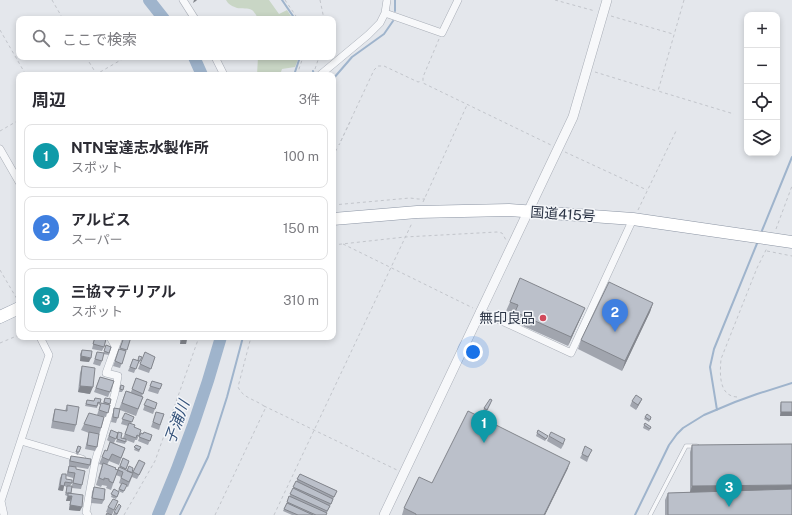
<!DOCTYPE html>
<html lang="ja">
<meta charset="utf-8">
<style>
:root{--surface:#fff;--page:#f7f7f7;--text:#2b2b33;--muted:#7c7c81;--line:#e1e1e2;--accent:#db2777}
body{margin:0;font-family:"Public Sans","Noto Sans JP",sans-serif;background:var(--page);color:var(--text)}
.controls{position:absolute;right:12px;top:12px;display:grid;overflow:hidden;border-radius:8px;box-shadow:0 2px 6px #0003}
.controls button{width:36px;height:36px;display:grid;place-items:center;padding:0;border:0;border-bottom:1px solid var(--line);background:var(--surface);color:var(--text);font:20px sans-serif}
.you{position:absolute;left:473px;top:352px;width:14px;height:14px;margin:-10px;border:3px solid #fff;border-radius:50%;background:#1a73e8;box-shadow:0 0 0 6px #1a73e833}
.badge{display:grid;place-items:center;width:26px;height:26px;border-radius:50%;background:var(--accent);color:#fff;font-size:13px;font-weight:700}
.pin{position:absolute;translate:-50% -33px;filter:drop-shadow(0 1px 2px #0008)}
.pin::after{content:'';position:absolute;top:21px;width:14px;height:12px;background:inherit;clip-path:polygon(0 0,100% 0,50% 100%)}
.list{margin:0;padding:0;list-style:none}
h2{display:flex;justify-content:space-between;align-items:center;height:52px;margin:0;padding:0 16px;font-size:17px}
h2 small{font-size:13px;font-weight:400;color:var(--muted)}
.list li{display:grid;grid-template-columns:26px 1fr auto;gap:12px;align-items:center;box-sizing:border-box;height:64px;margin:0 8px 8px;padding:0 8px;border:1px solid var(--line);border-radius:8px}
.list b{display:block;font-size:15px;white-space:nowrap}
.list p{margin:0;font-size:13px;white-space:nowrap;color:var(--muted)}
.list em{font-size:13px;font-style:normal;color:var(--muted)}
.icon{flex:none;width:22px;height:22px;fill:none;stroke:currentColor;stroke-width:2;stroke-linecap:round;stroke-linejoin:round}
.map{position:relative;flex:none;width:792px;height:515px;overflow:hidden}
.search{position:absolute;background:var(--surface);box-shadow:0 2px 6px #0003;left:16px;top:16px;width:320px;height:44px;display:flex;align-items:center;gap:10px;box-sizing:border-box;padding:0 14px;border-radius:8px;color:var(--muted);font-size:15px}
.panel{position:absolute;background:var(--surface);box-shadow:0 2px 6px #0003;left:16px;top:72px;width:320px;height:268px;border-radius:8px}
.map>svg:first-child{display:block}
.green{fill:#c9d6c5}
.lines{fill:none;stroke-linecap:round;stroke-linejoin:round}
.stream{stroke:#9fb4cc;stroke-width:2}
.river{stroke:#9fb4cc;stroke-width:12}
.service-casing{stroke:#a9aeb7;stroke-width:4.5}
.minor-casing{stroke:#a9aeb7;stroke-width:8}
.tertiary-casing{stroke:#a9aeb7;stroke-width:10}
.trunk-casing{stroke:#8b94a3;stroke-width:13}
.path{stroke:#c2c5cb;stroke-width:1;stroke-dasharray:3 3;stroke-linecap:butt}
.service{stroke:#f7f8fa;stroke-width:3.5}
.minor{stroke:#f7f8fa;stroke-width:7}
.tertiary{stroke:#f7f8fa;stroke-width:9}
.trunk{stroke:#fff;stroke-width:12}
.wall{fill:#a1a5ae}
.shaded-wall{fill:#83868d}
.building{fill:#bbc0ca;stroke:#83868d}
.poi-dot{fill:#d1495b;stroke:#f4f6f9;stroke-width:1.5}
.labels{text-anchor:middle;stroke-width:3;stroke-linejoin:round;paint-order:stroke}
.street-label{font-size:14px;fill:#2b3445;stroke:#f4f6f9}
.poi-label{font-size:14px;fill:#2b3445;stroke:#f4f6f9;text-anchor:end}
.water-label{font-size:15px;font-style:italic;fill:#34527a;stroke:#f4f6f9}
</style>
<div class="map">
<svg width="792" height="515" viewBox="0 0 792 515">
<rect width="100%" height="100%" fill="#e4e7ec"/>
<!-- green -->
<path class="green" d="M226,0h43l10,14 8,-4 6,9h-35c-6,-14 -10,-9 -21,-11 -3,-1 -7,-3 -9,-5z
M258,57h41l-4,10 -13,2 -2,6h-23z"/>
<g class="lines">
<!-- stream -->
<path class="stream" d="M282,0l13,19
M395,0v11
M313,71l1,4
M294,75l6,-18
M333,79l19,-22 32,-23 9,-13
M761,233l31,-76
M717,410l-7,-43 4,-18 44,-108
M180,515l28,-58 19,-60 16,-60
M635,515l34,-70 8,-11 6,-6 21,-13 31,-13 22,-8 35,-11"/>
<!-- river -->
<path class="river" d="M149,0l15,19
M194,57l8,18
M158,515c25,-58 46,-117 63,-178"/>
<defs>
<path id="service" d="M650,515l36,-69h11"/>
<path id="minor" d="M183,0l12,19
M385,13l57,20 16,-33
M215,57l9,18
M320,75l48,-40 12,-12 5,-10 2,-13
M0,149l19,33
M480,311l91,42 62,-134
M110,337l5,9
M21,441l61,18
M4,515l-3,-14 48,-146 -9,-18
M88,515l-2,-3 9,-50 20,-69 3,-17 -12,-3 13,-36"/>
<path id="tertiary" d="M384,515l189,-398 34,-117"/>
<path id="trunk" d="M333,219l84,-7 92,-2 124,9 159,23
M0,317l19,-9"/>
</defs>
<!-- service casing -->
<use href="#service" class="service-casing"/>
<!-- minor casing -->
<use href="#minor" class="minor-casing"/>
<!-- tertiary casing -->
<use href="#tertiary" class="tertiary-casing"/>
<!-- trunk casing -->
<use href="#trunk" class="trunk-casing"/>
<!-- path -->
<path class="path" d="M52,0l11,19
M285,0l13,19
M320,0l4,19
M555,0l40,11
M684,0l-26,91 76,23
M611,16l62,18
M0,30l26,45
M439,39l-16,38v6l128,62
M86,57l11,18
M315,69l4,-12
M595,72l62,19
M95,75l31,-18
M297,75l6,-18
M350,122l-11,23 35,-75 4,-4h6l34,16 4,-1
M0,131l19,-11
M565,152l82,38
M333,157l5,-11
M423,202l44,-97
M333,205l77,-7 8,1h7
M638,210l38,-79
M776,229l16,-43
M343,244l130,64
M333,245l72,-8 92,-5 5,1 4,7
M767,251l25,5
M0,270l17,29
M0,343l19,-8
M737,397c-19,-1 -17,-25 -16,-38l36,-91 10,-20
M264,406l133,64
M124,515l31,-54 44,-124
M215,515l50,-106 -1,-3c-10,-7 -21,-8 -26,-19l13,-50
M274,515l138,-292"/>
<!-- service -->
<use href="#service" class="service"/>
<!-- minor -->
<use href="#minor" class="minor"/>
<!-- tertiary -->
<use href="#tertiary" class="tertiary"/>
<!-- trunk -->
<use href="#trunk" class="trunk"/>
</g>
<!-- wall -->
<path class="wall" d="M510,302l75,6 -4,9 -13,29 -56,-25 2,-7 -8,-3z
M653,303l-3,9 -28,59 -44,-22 3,-9z
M95,337l9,10 -2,4 -10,-2z
M124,337h7l-11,31 -7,-2z
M178,337h9l-1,7h-6v-5h-2z
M106,345l5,2 -2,8 -6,-1z
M82,350l7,12 -9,-1v-7z
M97,352l5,9 -2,5 -7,-2z
M145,352l10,5 -6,16 -11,-4z
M133,359l7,2 -1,2h-1l-4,10 -6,-2z
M82,366l8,28 -12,-2 2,-19z
M100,377l14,4 -6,16 -14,-5z
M136,378l11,4 -5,14 1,1 -7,19 -16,-6 -4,13 -5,-1 3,-14 5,1 7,-18 5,1z
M152,381l10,3 -4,10 -10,-3z
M121,385l2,5 -1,2h-3z
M105,398l6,1 -5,18 -9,-2 4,-12h2z
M101,399l-1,6 -2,-1 -1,4 -12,-2 2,-6 7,1z
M147,399l10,4 -4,11 -10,-4z
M642,399l-2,4 -4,7 -6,-4 2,-5z
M781,402l11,14h-12v-10z
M491,403l-5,9 -3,-1 1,-3z
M67,405l9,20 -2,7 -23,-4 2,-12 2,-7 10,2z
M156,412l8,2 -5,16 -8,-3z
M125,413l9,4 -3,6 3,4 7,3 -4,10h-2l-1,3 -8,-3 -1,4 -9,-2 2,-7 3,3h2l5,-12 -7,-2z
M645,417h6l-2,5 -5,-3z
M84,424l17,4 -2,6 -2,13 -2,4 -10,-2 4,-16 -8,-3z
M644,425l6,4 -1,2 -6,-3z
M111,430l7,3 -4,10 11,5 -6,17 -10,-4 -2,4 11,5 -7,20 -5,-2 1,-2 -5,-1 -1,2 -5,-2 6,-20 -3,-1 3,-7 5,-6 3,-9 -3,-2z
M141,433l11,2 -4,10 -10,-4z
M537,433l10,5 -2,3 -9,-5z
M549,436l15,8 -3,5 -14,-8z
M136,445l5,2 -2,5 -5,-2z
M692,445l100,70h-127v-15l3,-7 22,-1v-40z
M78,446l1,6 -1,3 -2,-1z
M582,454h8l-3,8 -7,-4z
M71,456l19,9 -2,4 -12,-2v2l6,16 -1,4 -9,-1 -1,5 9,18 -11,-1 1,-9h-4l1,-5 -2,-1 2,-8 -3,-1 -1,5 -5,-1 2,-12 2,-4 4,5 6,4 -2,3h2l1,-8 -7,-2 3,-10v-5z
M123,458l6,3 -3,9 6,3 7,-13 4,8 -6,11 -5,-2 -4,10 -2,-1 -3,7 -5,-2 3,-7 -2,-1 2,-6 -5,-2z
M568,468l-23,47h-143l2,-7 28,-25z
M300,474l37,17 -11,24h-34l-9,-4 4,-9z
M94,487l10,13 -2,4 -11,-1 1,-11z
M114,489l5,3 -3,7 -5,-2z
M118,501l-6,14 -6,-3 2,-5z
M121,506l-4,9h-4l1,-3z"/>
<!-- shaded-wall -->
<path class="shaded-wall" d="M194,0h3l-1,1 -3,2z
M653,303l-3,9 -28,59 3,-10z
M585,308l-4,9 -13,29 3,-9z
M182,339h5l-1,5h-6z
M81,356l10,2 -2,4 -9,-1z
M80,386l13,1 -3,7 -12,-2z
M642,399l-2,4 -4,7 2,-5z
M781,412h11v4h-12z
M570,462l-2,6 -23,47h-1z
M60,485l4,1 -1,5 -5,-1z
M792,485v7h-102l2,-6z
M68,496h4l-2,5h-4z
M70,505l12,2 -2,4 -11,-1z"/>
<!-- building -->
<path class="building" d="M520,278l65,30 -14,29 -56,-25 3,-7 -8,-3z
M609,282l44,21 -28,58 -44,-21z
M95,337l11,2 -2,8 -11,-3z
M124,337h7l-4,13 -7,-2z
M182,337h5v2h-5z
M106,345l5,2 -2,6 -5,-2z
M119,349l7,2 -4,13 -7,-3z
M82,350l10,1 -1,7 -10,-2z
M97,352l7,1 -2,8 -7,-2z
M145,352l10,5 -4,12 -11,-5z
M139,356l3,1 -2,4 -2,-1z
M133,359l6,2 -3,8 -6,-2z
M82,366l13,2 -2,19 -13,-1z
M100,377l14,4 -4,11 -14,-4z
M136,378l11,4 -4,12 -11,-5z
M152,381l10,3 -2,5 -10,-3z
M121,385l3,1 -1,4 -3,-1z
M126,391l17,6 -5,12 -16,-6z
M636,395l6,4 -4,6 -6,-4z
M95,398l6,1 -1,4 -2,-1 -1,4 -11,-2 1,-4 7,1z
M105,398l6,1 -1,5 -6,-2z
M147,399l10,4 -2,6 -11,-4z
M490,399l2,1 -5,10 -3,-2z
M781,402h11v10h-11z
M101,403l9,2 -2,8 -9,-3z
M67,405l12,2 -3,18 -23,-4 2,-12 12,2z
M114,408l6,1 -2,9 -5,-1z
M468,411l102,51 -26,53h-128v-1l-12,-6 15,-31 13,6z
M156,412l8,2 -4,11 -7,-3z
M89,413l15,4 -3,11 -17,-4z
M125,413l9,4 -2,5 -10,-3z
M647,414l4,3 -1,3 -5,-3z
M129,423l6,2 -1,2 7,3 -2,6 -2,-1 -1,3 -11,-4z
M645,423l6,4 -1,2 -6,-4z
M111,430l7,3 -2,6 -7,-3z
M538,430l10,6 -2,3 -9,-6z
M89,432l10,2 -2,13 -10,-2z
M118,432l4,1 -1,5 5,1v3l-9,-3z
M144,432l8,3 -2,6 -11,-4 2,-4 2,1z
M551,432l14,7 -2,5 -14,-8z
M110,442l15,6 -4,10 -9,-4 -3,6 -7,-3 3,-7 2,1z
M792,444v41l-100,1v-41z
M136,445l5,2 -2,3 -5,-3z
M78,446l3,1 -2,5h-3z
M585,446l7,4 -4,7 -6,-3z
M71,456l20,3 -1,6 -20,-4z
M123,458l6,3 -3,8 -6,-3z
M139,460l6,3 -6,12 -6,-3z
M103,463l13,5 -1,1 3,1 -5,13 -4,-2v-2l-5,-1v2l-5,-2z
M69,466l7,1v2l9,2 -3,14 -9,-2 2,-10 -7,-1z
M129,466l4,2 -1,5 -5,-2z
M119,467l14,6 -4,9 -8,-4 2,-6 -5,-2z
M62,474h4v5l6,1v3l-7,-1 -1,4 -4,-1z
M300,474l37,17 -3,6 -37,-18z
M296,481l37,18 -2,5 -38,-17z
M122,483l5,2 -3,6 -5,-2z
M67,486h5l-1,7h-5z
M94,487l11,2 -1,11 -12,-2z
M293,488l37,18 -3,5 -37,-17z
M114,489l5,3 -2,5 -6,-3z
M792,489v26h-124v-22z
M68,493l15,2 -1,12 -12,-2 2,-9h-4z
M289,496l38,17 -1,2h-10l-29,-13z
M113,499l5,2 -4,9 -6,-3z
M287,503l26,12h-15l-14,-6z
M119,504l2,2 -4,8 -3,-2z
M107,513l5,2h-6z"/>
<!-- markers -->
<circle class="poi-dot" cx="543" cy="318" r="4"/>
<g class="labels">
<!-- street labels -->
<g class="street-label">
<text transform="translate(563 214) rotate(4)" y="5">国道415号</text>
</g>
<!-- poi labels -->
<g class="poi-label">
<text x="535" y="323">無印良品</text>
</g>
<!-- water labels -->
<g class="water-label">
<text transform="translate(177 422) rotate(-70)" y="5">子浦川</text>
</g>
</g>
</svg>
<div class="controls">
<button>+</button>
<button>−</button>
<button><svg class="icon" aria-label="locate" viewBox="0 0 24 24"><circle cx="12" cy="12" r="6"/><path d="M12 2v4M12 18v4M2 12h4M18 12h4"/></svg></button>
<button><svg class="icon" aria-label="layers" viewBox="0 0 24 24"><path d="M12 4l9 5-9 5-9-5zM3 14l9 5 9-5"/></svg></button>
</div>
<div class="you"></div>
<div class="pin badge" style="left:484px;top:443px;background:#0f9aa8">1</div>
<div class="pin badge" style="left:615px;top:332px;background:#3f7fe0">2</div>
<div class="pin badge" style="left:729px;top:507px;background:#0f9aa8">3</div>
<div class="search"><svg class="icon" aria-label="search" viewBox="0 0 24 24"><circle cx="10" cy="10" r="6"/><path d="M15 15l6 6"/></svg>ここで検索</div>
<section class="panel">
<h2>周辺<small>3件</small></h2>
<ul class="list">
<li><span class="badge" style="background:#0f9aa8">1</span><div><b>NTN宝達志水製作所</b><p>スポット</p></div><em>100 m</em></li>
<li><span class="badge" style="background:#3f7fe0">2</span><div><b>アルビス</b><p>スーパー</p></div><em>150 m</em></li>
<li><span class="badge" style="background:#0f9aa8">3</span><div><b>三協マテリアル</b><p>スポット</p></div><em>310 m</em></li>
</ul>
</section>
</div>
